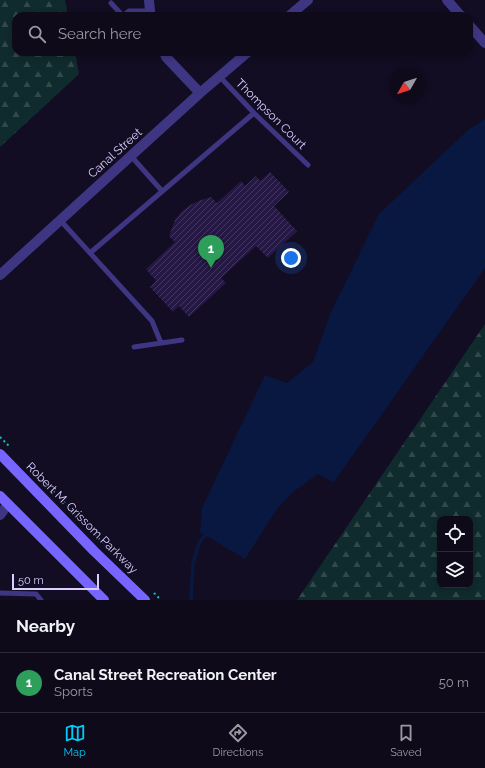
<!DOCTYPE html>
<style>
:root{--surface:#0e0a1a;--page:#1c1827;--text:#f1f3f6;--muted:#9b9aa2;--line:#2e2b39;--accent:#00ccf9}
body{margin:0;font-family:Raleway,sans-serif;background:var(--page);color:var(--text)}
.controls{position:absolute;right:12px;bottom:12px;display:grid;overflow:hidden;border-radius:8px;box-shadow:0 2px 6px #0003}
.controls button{width:36px;height:36px;display:grid;place-items:center;padding:0;border:0;border-bottom:1px solid var(--line);background:var(--surface);color:var(--text);font:20px sans-serif}
.compass{position:absolute;left:389px;top:68px;width:36px;height:36px;border-radius:50%;background:var(--surface);box-shadow:0 2px 6px #0003;rotate:231deg}
.scale{position:absolute;left:12px;bottom:10px;width:87px;box-sizing:border-box;padding-left:4px;border:2px solid #d8ceff;border-top:0;font-size:11px;line-height:14px;white-space:nowrap;color:#d8ceff;-webkit-text-stroke:3px #120d23;paint-order:stroke}
.you{position:absolute;left:291px;top:258px;width:14px;height:14px;margin:-10px;border:3px solid #fff;border-radius:50%;background:#1a73e8;box-shadow:0 0 0 6px #1a73e833}
.badge{display:grid;place-items:center;width:26px;height:26px;border-radius:50%;background:var(--accent);color:#fff;font-size:13px;font-weight:700}
.pin{position:absolute;translate:-50% -33px;filter:drop-shadow(0 1px 2px #0008)}
.pin::after{content:'';position:absolute;top:21px;width:14px;height:12px;background:inherit;clip-path:polygon(0 0,100% 0,50% 100%)}
.list{margin:0;padding:0;list-style:none}
h2{display:flex;justify-content:space-between;align-items:center;height:52px;margin:0;padding:0 16px;font-size:17px}
h2 small{font-size:13px;font-weight:400;color:var(--muted)}
.list li{display:grid;grid-template-columns:26px 1fr auto;gap:12px;align-items:center;box-sizing:border-box;height:60px;padding:0 16px;border-top:1px solid var(--line)}
.list b{display:block;font-size:15px;white-space:nowrap}
.list p{margin:0;font-size:13px;white-space:nowrap;color:var(--muted)}
.list em{font-size:13px;font-style:normal;color:var(--muted)}
.icon{flex:none;width:22px;height:22px;fill:none;stroke:currentColor;stroke-width:2;stroke-linecap:round;stroke-linejoin:round}
.map{position:relative;flex:none;width:485px;height:600px;overflow:hidden}
.search{position:absolute;background:var(--surface);box-shadow:0 2px 6px #0003;left:12px;right:12px;top:12px;height:44px;display:flex;align-items:center;gap:10px;box-sizing:border-box;padding:0 14px;border-radius:12px;color:var(--muted);font-size:15px}
.sheet{height:112px;background:var(--surface)}
nav{display:flex;justify-content:space-around;align-items:center;box-sizing:border-box;height:56px;border-top:1px solid var(--line);background:var(--surface);font-size:11px;color:var(--muted)}
nav a{display:grid;justify-items:center;gap:2px}
nav .on{color:var(--accent)}
.map>svg:first-child{display:block}
.forest{fill:url(#forest-firs);fill-rule:evenodd}
.water{fill:#081841}
.lines{fill:none;stroke-linecap:round;stroke-linejoin:round}
.stream{stroke:#081841;stroke-width:3.5}
.building{fill:url(#building-hatch)}
.path{stroke:#2ab4b7;stroke-width:2;stroke-dasharray:2 3;stroke-linecap:butt}
.lane{stroke:#3f3683;stroke-width:5}
.street{stroke:#3f3683;stroke-width:10}
.secondary{stroke:#7665ff;stroke-width:10}
.labels{text-anchor:middle;stroke-width:3;stroke-linejoin:round;paint-order:stroke}
.street-label{font-size:12px;fill:#d8ceff;stroke:#120d23}
</style>
<div class="map">
<svg width="485" height="600" viewBox="0 0 485 600">
<defs>
<pattern id="forest-firs" width="22" height="20" patternUnits="userSpaceOnUse"><rect width="22" height="20" fill="#102b2d"/><path d="M5 1l3.5 6h-7zM16 11l3.5 6h-7z" fill="#32494c"/></pattern>
<pattern id="building-hatch" width="6" height="6" patternUnits="userSpaceOnUse"><rect width="6" height="6" fill="#251844"/><path d="M-1 1l2-2M0 6l6-6M5 7l2-2" fill="none" stroke="#443860"/></pattern>
</defs>
<rect width="100%" height="100%" fill="#120d23"/>
<!-- forest -->
<path class="forest" d="M0,0h65l3,16h-52v36h59l4,22 -79,73z
M485,324v276h-188zM440,519h30v66h-30z"/>
<!-- water -->
<path class="water" d="M485,119v149l-151,214 -16,-8 -25,18 -16,17 -32,50 -45,-27 2,-24 63,-133 22,8 26,-21 17,-48 49,-100 89,-84z"/>
<g class="lines">
<!-- stream -->
<path class="stream" d="M191,600l2,-36 6,-21 8,-10"/>
</g>
<!-- building -->
<path class="building" d="M270,172l19,20 -15,14 23,25 -29,27 -12,-12 -35,32 5,5 -37,34 -10,-11 -6,6 -23,-25 6,-6 -10,-12 29,-27 -6,-6 6,-16 7,-9 10,-7 9,-4 10,-3 6,6 24,-22 4,5 11,-10 4,5z"/>
<g class="lines">
<!-- path -->
<path class="path" d="M0,437l9,9
M53,491l58,60
M154,593l7,7"/>
<!-- lane -->
<path class="lane" d="M111,3l12,13
M123,16l6,-5h21
M220,77l34,36 54,52
M131,156l31,35
M60,220l92,101 9,22
M90,253l164,-140
M134,347l48,-7
M0,593l36,1 5,6"/>
<!-- street -->
<path class="street" d="M149,0l1,11 1,5
M447,0l14,16
M289,16l19,-16
M469,25l16,18
M164,52l2,5 34,36
M0,275l200,-182 48,-41
M0,515l8,-11"/>
<!-- secondary -->
<path class="secondary" d="M0,454l94,97 51,49
M0,496l104,104"/>
</g>
<g class="labels">
<!-- street labels -->
<g class="street-label">
<text transform="translate(271 114) rotate(45)" y="4">Thompson Court</text>
<text transform="translate(115 153) rotate(-42)" y="4">Canal Street</text>
<text transform="translate(82 518) rotate(45)" y="4">Robert M. Grissom Parkway</text>
</g>
</g>
</svg>
<div class="controls">
<button><svg class="icon" aria-label="locate" viewBox="0 0 24 24"><circle cx="12" cy="12" r="6"/><path d="M12 2v4M12 18v4M2 12h4M18 12h4"/></svg></button>
<button><svg class="icon" aria-label="layers" viewBox="0 0 24 24"><path d="M12 4l9 5-9 5-9-5zM3 14l9 5 9-5"/></svg></button>
</div>
<svg class="compass" viewBox="-18 -18 36 36"><path d="M0-13l5 13h-10z" fill="#e53935"/><path d="M0 13l5-13h-10z" fill="#9b9aa2"/></svg>
<div class="scale">50 m</div>
<div class="you"></div>
<div class="pin badge" style="left:211px;top:268px;background:#2e9e5b">1</div>
<div class="search"><svg class="icon" aria-label="search" viewBox="0 0 24 24"><circle cx="10" cy="10" r="6"/><path d="M15 15l6 6"/></svg>Search here</div>
</div>
<section class="sheet">
<h2>Nearby<small></small></h2>
<ul class="list">
<li><span class="badge" style="background:#2e9e5b">1</span><div><b>Canal Street Recreation Center</b><p>Sports</p></div><em>50 m</em></li>
</ul>
</section>
<nav>
<a class="on"><svg class="icon" aria-label="map" viewBox="0 0 24 24"><path d="M3 6l6-2 6 2 6-2v14l-6 2-6-2-6 2zM9 4v14M15 6v14"/></svg>Map</a>
<a><svg class="icon" aria-label="directions" viewBox="0 0 24 24"><path d="M12 3l9 9-9 9-9-9zM9 14v-3h6M13 9l2 2-2 2"/></svg>Directions</a>
<a><svg class="icon" aria-label="saved" viewBox="0 0 24 24"><path d="M7 4h10v16l-5-4-5 4z"/></svg>Saved</a>
</nav>
